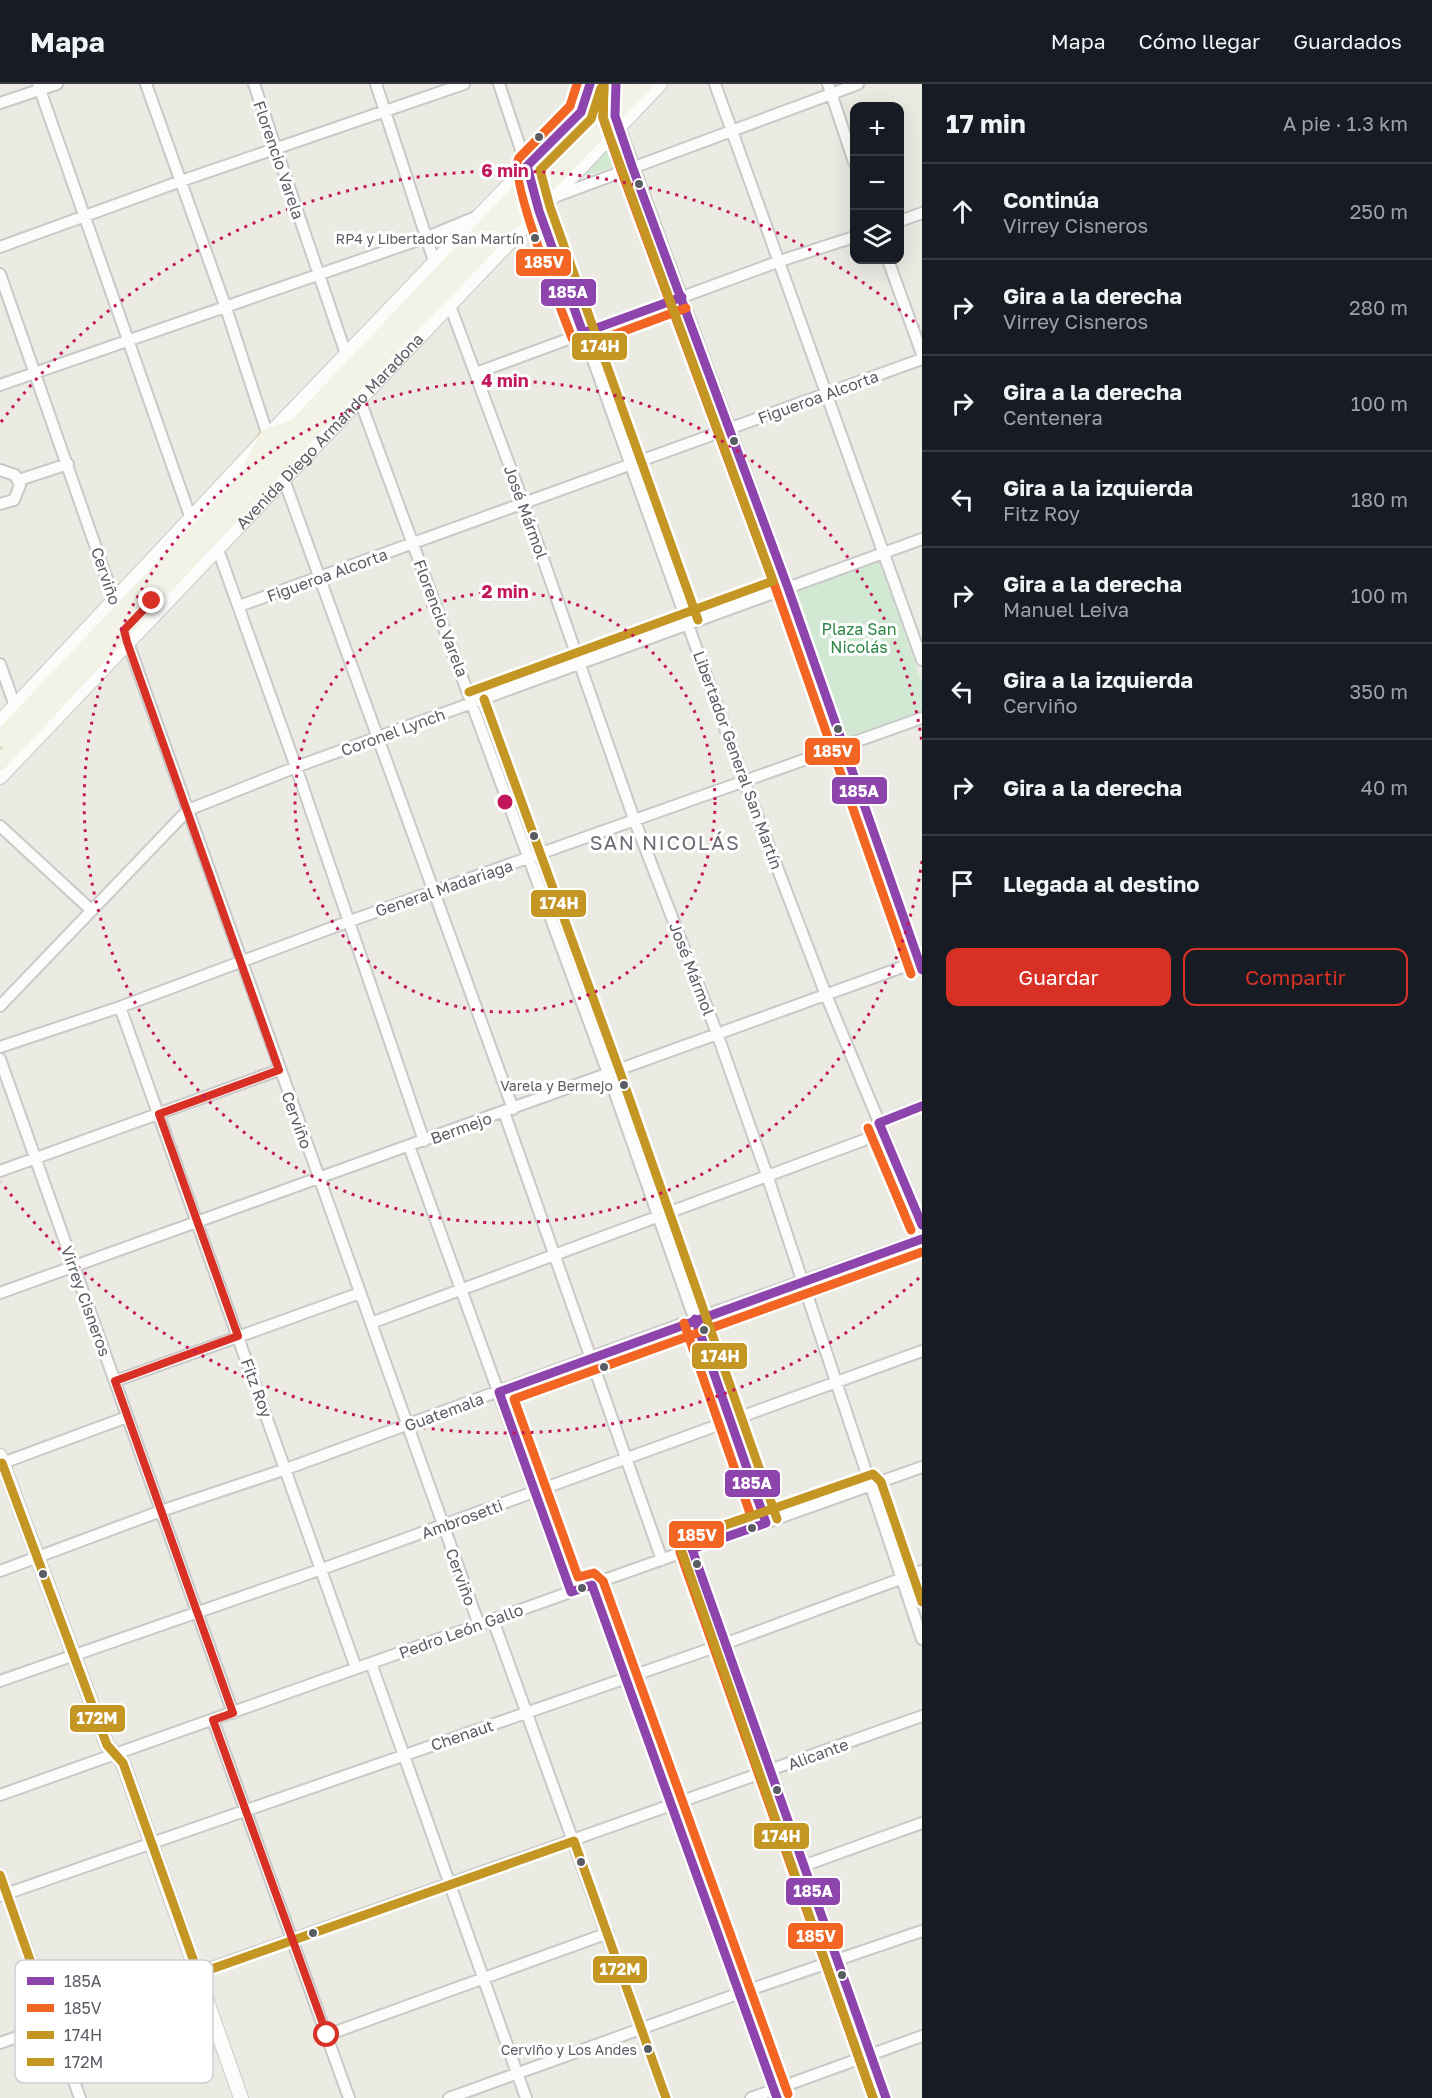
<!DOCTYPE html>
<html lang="es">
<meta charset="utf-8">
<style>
:root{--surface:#171b24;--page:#20242c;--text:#f1f3f6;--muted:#9ea1a6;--line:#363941;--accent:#d93025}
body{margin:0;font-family:"Golos Text",sans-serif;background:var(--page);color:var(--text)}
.controls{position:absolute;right:18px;top:18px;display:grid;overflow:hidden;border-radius:12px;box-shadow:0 6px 24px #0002}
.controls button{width:54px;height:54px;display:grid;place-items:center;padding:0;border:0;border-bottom:2px solid var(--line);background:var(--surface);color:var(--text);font:30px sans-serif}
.stop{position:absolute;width:18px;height:18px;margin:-14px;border:4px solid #d93025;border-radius:50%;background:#fff}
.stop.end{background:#d93025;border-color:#fff;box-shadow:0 2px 6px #0008}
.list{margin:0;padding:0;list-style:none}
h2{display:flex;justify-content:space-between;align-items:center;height:78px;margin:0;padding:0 24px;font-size:26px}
h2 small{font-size:20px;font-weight:400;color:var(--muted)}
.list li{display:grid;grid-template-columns:39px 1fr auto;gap:18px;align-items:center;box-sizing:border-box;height:96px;padding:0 24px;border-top:2px solid var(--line)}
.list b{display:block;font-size:22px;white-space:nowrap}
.list p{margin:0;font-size:20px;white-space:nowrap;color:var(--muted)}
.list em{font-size:20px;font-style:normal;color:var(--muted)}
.actions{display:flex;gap:12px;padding:18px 24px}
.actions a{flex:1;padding:14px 0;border:2px solid var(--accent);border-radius:12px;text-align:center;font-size:21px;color:var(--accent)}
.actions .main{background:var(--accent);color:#fff}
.icon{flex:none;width:33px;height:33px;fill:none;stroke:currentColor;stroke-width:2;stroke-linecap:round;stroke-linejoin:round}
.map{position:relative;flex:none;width:922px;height:2014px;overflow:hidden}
header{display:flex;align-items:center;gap:36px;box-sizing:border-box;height:84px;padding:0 30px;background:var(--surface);border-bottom:2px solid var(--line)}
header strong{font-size:28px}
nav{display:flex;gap:33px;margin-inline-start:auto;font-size:21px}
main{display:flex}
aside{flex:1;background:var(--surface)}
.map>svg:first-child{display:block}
.green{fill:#d1e9d3}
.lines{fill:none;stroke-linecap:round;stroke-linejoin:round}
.street-casing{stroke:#c8c9c8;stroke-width:14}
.secondary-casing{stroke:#cacaca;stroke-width:16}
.primary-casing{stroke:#d4d2b0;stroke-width:20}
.street{stroke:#fcfcfb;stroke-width:10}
.secondary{stroke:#fcfcfb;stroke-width:14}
.primary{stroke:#f2f2e7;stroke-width:16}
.bus-1-casing{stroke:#fff;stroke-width:14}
.bus-2-casing{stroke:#fff;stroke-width:14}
.bus-3-casing{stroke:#fff;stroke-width:14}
.bus-4-casing{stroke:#fff;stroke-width:14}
.bus-1{stroke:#8e44ad;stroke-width:9}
.bus-2{stroke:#f26522;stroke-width:9}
.bus-3{stroke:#c49623;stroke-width:9}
.bus-4{stroke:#c49623;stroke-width:9}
.route{stroke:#d93025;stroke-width:8}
.ring{fill:none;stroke:#c2185b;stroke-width:3;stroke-dasharray:3 6}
.bus-dot{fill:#595c63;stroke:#fff;stroke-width:2}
.labels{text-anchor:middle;stroke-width:6;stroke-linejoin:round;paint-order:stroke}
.bus-label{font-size:14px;fill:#595c63;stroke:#fff;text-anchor:end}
.street-label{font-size:16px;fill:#595c63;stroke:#fff}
.park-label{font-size:16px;fill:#2f8545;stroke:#fff}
.quarter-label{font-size:20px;letter-spacing:1.5px;fill:#6a6d75;stroke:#fff}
.key{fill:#fff;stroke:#cdced0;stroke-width:1.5}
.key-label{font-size:16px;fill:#595c63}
.centre{fill:#c2185b;stroke:#fff;stroke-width:3}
.ring-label{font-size:18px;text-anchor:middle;font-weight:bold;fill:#c2185b;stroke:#fff;stroke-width:6;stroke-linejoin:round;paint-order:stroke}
.line-badge{stroke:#fff;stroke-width:2}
.badge-label{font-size:16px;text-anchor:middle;font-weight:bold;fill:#fff}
</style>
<header>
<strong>Mapa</strong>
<nav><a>Mapa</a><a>Cómo llegar</a><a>Guardados</a></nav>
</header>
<main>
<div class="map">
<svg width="922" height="2014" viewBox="0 0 922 2014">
<rect width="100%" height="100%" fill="#ebebe4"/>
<!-- green -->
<path class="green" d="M611,60l6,2 6,8 -6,12 -39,12z
M880,478l42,122v30l-75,26 -51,-148z"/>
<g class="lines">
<defs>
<path id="street" d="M38,0l153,435
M146,0l80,224 42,128
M254,0l94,276
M376,0l59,180
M499,0l29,87
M715,0l207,576
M828,0l26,78
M0,19l57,-19
M617,37l171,467 134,382
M554,113l304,-113
M538,122l206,575 82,214 96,230
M900,137l22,-8
M0,163l181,-66 283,-97
M888,176l34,94
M0,190l116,331
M449,219l74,199 111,317 84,217 49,139 155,464
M476,289l304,-112 74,-24
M0,301l427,-148 51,-21
M358,311l251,681 157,447
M0,386l15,5 5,10 -6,15 -14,4
M283,393l230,632
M19,396l49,-16
M217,463l79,220 128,374
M239,522l683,-247
M126,553l353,988
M0,580l15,42
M0,742l90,83
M0,922l188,-196 108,-43 626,-228
M120,923l236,661
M0,963l120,-40 230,-86 572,-203
M0,975l233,654
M504,1028l158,448
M879,1039l43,-17
M409,1062l162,446
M0,1087l279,-101
M0,1209l922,-333
M371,1239l512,-190
M115,1297l245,-88
M0,1380l127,-47
M692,1465l194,549
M0,1487l161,-60 125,-42 409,-150 227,-80
M592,1501l185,513
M493,1536l173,478
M371,1579l155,435
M0,1597l322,-112 600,-218
M213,1636l136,378
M0,1711l922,-328
M803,1782l119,-43
M0,1791l80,223
M0,1812l724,-252 198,-73
M327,1951l281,-102
M0,1959l922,-327
M449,2014l291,-105 182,-62
M751,2014l171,-62"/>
<g id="secondary">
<path d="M582,24l8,-24"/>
<path d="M0,638l268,-286 338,-352"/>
<path id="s1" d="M0,693l660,-693"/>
<path d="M0,1372l107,289 16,18 118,335"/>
</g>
<path id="primary" d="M253,380l15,-28 25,-8
M0,655l567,-598 58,-57
M0,678l355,-378 290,-300"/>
</defs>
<!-- street casing -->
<use href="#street" class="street-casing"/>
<!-- secondary casing -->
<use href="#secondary" class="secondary-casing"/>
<!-- primary casing -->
<use href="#primary" class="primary-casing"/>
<!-- street -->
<use href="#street" class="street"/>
<!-- secondary -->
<use href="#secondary" class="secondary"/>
<!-- primary -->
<use href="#primary" class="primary"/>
<defs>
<path id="bus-1" d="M590,0l-9,28 -54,54 12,45 44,122 99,-36
M616,0l-1,32 17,50 156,422 134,382
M879,1039l43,102
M879,1039l43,-17
M695,1235l71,204 -74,26 194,549
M777,2014l-185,-513 -21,7 -72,-200 423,-153"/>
<path id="bus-2" d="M577,0l-7,22 -51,52c-12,16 43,154 53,180l6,6 8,1 100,-37
M604,0l-1,34 18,52 156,422 134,382
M868,1044l43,102
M684,1239l67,193 -64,22 -6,6 -1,8 193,546
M788,2010l-185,-513 -9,-8 -16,4 -64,-178 408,-147"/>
<path id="bus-3" d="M601,4l-10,31 -51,51 10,37 148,413
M469,608l304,-111 -165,-449 -5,-15 1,-33
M484,615l136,373 157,447
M873,2014l-193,-552 8,-8 185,-64 8,8 41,120"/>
<path id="bus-4" d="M0,1380l2,-1 105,282 16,18 75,210
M574,1757l92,257
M0,1791l53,150 521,-184"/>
</defs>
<!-- bus-1 casing -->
<use href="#bus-1" class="bus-1-casing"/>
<!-- bus-2 casing -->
<use href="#bus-2" class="bus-2-casing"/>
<!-- bus-3 casing -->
<use href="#bus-3" class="bus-3-casing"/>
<!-- bus-4 casing -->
<use href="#bus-4" class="bus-4-casing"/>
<!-- bus-1 -->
<use href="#bus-1" class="bus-1"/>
<!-- bus-2 -->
<use href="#bus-2" class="bus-2"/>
<!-- bus-3 -->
<use href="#bus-3" class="bus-3"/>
<!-- bus-4 -->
<use href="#bus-4" class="bus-4"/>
</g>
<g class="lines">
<!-- route -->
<path class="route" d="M152,517l-28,29 3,12 152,428 -120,44 79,222 -123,45 118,332 -20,7 114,315"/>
</g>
<!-- distance rings -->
<g class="ring">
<circle cx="505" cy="718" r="210"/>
<path d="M922 777A421 421 0 1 1 922 659"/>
<path d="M919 1194A631 631 0 0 1 1 1098M1 338A631 631 0 0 1 919 242"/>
</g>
<!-- markers -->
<g class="bus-dot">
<circle cx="539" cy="53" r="5"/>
<circle cx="639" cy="100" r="5"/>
<circle cx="535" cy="154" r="5"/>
<circle cx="734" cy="357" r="5"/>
<circle cx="838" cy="645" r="5"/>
<circle cx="534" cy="752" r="5"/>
<circle cx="624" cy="1001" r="5"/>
<circle cx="704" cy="1246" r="5"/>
<circle cx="604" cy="1283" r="5"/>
<circle cx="752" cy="1444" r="5"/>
<circle cx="697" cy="1480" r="5"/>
<circle cx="43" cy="1490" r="5"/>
<circle cx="582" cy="1504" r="5"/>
<circle cx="777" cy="1706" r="5"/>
<circle cx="581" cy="1778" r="5"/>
<circle cx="313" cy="1849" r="5"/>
<circle cx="842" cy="1891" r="5"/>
<circle cx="648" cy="1965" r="5"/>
</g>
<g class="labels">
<!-- bus labels -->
<g class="bus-label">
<text x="524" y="160">RP4 y Libertador San Martín</text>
<text x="613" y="1007">Varela y Bermejo</text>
<text x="637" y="1971">Cerviño y Los Andes</text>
</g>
<!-- street labels -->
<g class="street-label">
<text transform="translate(279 76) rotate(71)" y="6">Florencio Varela</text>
<text transform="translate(818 313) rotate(-20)" y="6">Figueroa Alcorta</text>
<text dy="6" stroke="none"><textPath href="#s1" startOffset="478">Avenida Diego Armando Maradona</textPath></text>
<text transform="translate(526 428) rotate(70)" y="6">José Mármol</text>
<text transform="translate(327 491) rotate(-20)" y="6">Figueroa Alcorta</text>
<text transform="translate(106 492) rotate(71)" y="6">Cerviño</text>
<text transform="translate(441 534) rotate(69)" y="6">Florencio Varela</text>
<text transform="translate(393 648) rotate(-20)" y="6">Coronel Lynch</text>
<text transform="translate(738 676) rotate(70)" y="6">Libertador General San Martín</text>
<text transform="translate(444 804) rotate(-19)" y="6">General Madariaga</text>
<text transform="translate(692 885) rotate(69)" y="6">José Mármol</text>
<text transform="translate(297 1036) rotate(70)" y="6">Cerviño</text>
<text transform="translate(461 1044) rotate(-20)" y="6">Bermejo</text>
<text transform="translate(86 1217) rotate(70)" y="6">Virrey Cisneros</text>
<text transform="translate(257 1304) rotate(70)" y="6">Fitz Roy</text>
<text transform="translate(444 1328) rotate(-20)" y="6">Guatemala</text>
<text transform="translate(462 1435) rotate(-20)" y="6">Ambrosetti</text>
<text transform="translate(461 1493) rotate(70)" y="6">Cerviño</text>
<text transform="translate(461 1547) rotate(-20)" y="6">Pedro León Gallo</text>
<text transform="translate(462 1651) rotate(-19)" y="6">Chenaut</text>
<text transform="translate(818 1670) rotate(-20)" y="6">Alicante</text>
</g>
<!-- park labels -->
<g class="park-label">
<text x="859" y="551">Plaza San<tspan x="859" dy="18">Nicolás</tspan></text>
</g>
<!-- quarter labels -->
<g class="quarter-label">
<text x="665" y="766">SAN NICOLÁS</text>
</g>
</g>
<!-- legend -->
<rect x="15" y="1876" width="198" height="123" rx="9" class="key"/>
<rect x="27" y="1893" width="27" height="8" fill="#8e44ad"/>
<rect x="27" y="1920" width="27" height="8" fill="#f26522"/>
<rect x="27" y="1947" width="27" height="8" fill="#c49623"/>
<rect x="27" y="1974" width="27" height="8" fill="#c49623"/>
<g class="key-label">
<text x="64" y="1903">185A</text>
<text x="64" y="1930">185V</text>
<text x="64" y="1957">174H</text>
<text x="64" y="1984">172M</text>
</g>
<circle cx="505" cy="718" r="9" class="centre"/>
<g class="ring-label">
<text x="505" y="93">6 min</text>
<text x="505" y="303">4 min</text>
<text x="505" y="514">2 min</text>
</g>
<g class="line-badge">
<rect x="515" y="164" width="57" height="29" rx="6" fill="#f26522"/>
<rect x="540" y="194" width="57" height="29" rx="6" fill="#8e44ad"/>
<rect x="571" y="248" width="57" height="29" rx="6" fill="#c49623"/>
<rect x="804" y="653" width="57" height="29" rx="6" fill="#f26522"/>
<rect x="831" y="692" width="57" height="29" rx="6" fill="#8e44ad"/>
<rect x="530" y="805" width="57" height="29" rx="6" fill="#c49623"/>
<rect x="691" y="1258" width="57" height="28" rx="6" fill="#c49623"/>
<rect x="724" y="1385" width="57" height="29" rx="6" fill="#8e44ad"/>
<rect x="668" y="1436" width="57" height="29" rx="6" fill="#f26522"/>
<rect x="69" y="1620" width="57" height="29" rx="6" fill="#c49623"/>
<rect x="753" y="1738" width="57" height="28" rx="6" fill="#c49623"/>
<rect x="785" y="1793" width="56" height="29" rx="6" fill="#8e44ad"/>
<rect x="787" y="1838" width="57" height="28" rx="6" fill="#f26522"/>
<rect x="592" y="1871" width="56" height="29" rx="6" fill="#c49623"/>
</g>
<g class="badge-label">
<text x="544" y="184">185V</text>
<text x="568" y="214">185A</text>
<text x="600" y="268">174H</text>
<text x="833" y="673">185V</text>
<text x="859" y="713">185A</text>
<text x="559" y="825">174H</text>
<text x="720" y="1278">174H</text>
<text x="752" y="1405">185A</text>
<text x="697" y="1457">185V</text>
<text x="97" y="1640">172M</text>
<text x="781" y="1758">174H</text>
<text x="813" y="1813">185A</text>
<text x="816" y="1858">185V</text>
<text x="620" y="1891">172M</text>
</g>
</svg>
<div class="controls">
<button>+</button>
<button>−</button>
<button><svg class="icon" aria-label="layers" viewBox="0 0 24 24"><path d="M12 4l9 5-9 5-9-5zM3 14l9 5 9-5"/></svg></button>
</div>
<div class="stop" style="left:327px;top:1951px"></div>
<div class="stop end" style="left:152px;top:517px"></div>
</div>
<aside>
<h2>17 min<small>A pie · 1.3 km</small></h2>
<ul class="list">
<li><svg class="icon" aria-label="ahead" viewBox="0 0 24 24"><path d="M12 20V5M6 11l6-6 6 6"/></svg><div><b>Continúa</b><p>Virrey Cisneros</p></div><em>250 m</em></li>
<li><svg class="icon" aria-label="right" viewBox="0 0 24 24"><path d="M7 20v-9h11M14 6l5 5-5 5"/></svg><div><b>Gira a la derecha</b><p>Virrey Cisneros</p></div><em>280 m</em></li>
<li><svg class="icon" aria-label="right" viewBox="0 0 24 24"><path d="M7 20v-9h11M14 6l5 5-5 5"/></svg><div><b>Gira a la derecha</b><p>Centenera</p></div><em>100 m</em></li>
<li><svg class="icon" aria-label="left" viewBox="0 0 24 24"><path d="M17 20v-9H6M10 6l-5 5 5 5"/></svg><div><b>Gira a la izquierda</b><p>Fitz Roy</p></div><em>180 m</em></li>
<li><svg class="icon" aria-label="right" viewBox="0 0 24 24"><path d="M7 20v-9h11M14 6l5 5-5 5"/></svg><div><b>Gira a la derecha</b><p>Manuel Leiva</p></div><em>100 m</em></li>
<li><svg class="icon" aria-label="left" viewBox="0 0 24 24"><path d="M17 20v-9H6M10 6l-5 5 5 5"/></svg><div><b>Gira a la izquierda</b><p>Cerviño</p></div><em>350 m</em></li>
<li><svg class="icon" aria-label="right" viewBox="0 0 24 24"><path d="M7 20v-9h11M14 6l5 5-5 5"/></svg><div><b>Gira a la derecha</b></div><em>40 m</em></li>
<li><svg class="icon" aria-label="arrive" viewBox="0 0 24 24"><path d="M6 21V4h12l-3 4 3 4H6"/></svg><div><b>Llegada al destino</b></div></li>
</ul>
<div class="actions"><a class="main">Guardar</a><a>Compartir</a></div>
</aside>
</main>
